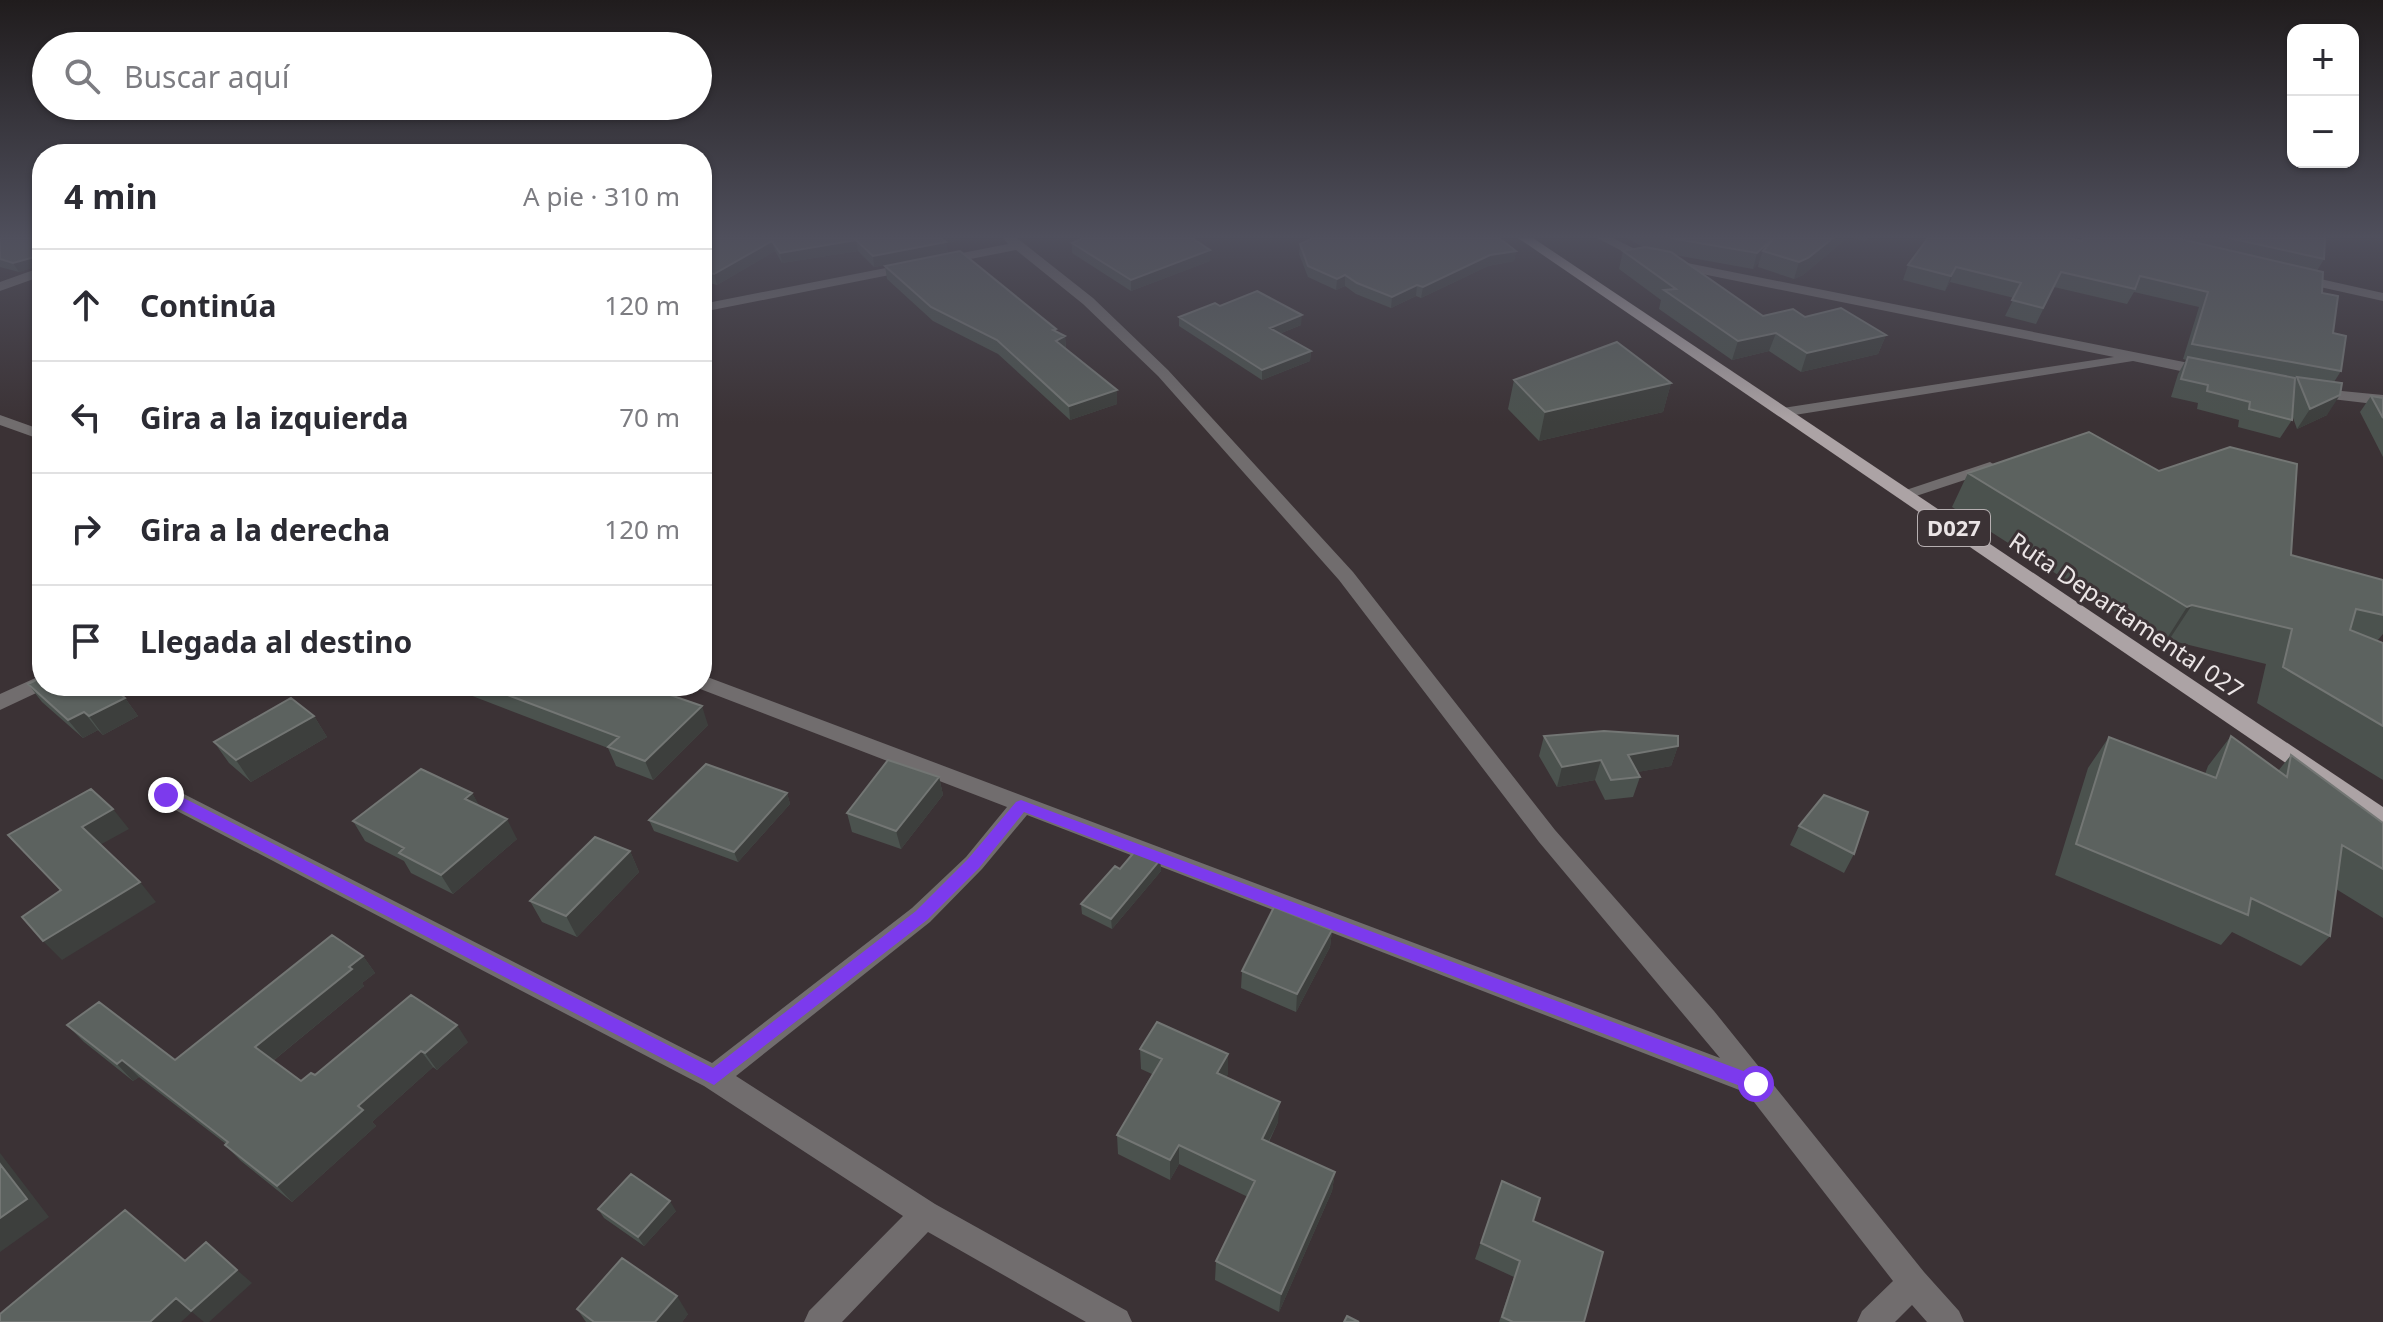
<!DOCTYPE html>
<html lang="es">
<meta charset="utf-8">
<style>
:root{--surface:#fff;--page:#f7f7f7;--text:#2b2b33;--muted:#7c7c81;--line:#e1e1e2}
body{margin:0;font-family:"Noto Sans",sans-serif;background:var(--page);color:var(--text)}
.controls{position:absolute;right:24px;top:24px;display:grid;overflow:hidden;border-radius:16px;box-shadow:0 2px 6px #0004}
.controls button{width:72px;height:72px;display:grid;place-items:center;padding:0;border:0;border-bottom:2px solid var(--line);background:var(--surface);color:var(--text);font:40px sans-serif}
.stop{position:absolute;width:24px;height:24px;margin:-18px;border:6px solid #7c3aed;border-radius:50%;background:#fff}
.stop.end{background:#7c3aed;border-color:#fff;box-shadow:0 2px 8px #0008}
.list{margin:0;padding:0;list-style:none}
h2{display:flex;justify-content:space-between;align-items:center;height:104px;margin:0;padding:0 32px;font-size:34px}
h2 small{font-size:26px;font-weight:400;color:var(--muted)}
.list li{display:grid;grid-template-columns:52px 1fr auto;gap:24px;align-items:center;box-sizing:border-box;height:112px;padding:0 32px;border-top:2px solid var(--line)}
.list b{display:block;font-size:30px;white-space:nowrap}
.list em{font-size:26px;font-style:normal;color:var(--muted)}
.icon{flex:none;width:44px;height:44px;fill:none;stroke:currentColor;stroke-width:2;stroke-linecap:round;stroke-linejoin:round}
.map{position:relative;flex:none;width:2383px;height:1322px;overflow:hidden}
.search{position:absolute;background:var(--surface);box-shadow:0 2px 6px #0004;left:32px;top:32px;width:680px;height:88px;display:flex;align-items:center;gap:20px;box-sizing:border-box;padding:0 28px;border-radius:44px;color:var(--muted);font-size:30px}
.panel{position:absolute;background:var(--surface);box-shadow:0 2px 6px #0004;left:32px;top:144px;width:680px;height:552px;border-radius:32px}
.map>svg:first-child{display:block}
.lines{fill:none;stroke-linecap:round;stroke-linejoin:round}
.lane{fill:#716d6e;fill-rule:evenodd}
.street{fill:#716d6e;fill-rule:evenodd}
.primary{fill:#aca3a5;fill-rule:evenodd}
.wall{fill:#4b524e}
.shaded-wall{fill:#3d3f3d}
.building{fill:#5c625f;stroke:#737674;stroke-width:2}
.route{fill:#7c3aed}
.labels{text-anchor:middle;stroke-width:6;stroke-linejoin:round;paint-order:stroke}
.shield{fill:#3b3235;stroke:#b6afb1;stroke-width:2}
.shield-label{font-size:22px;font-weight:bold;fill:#ebe5e6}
.street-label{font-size:24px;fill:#ebe5e6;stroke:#3b3235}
</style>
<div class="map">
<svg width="2383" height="1322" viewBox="0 0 2383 1322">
<rect width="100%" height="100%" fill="#3b3235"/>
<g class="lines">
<!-- lane -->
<path class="lane" d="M1990,462l8,5 -3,3 -85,28 -5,2 -8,-5 3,-3z"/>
<!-- street -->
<path class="street" d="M1003,238h14l76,60 75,72 185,202 202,258 159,181 210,261 35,39 5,11h-37l-15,-17 -17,17h-38l5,-11 31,-30 -146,-188 -720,-278 -45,54 -52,53 -194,154 199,128 192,107 5,11h-46l-158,-90 -86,90h-38l5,-11 94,-95 -199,-130 -546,-285 -3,-6 3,-6 8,-2 8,2 538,274 200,-155 54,-51 41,-50 -312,-120 7,-1v-11l1018,383 -181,-216 -200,-262 -181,-204 -75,-72 -67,-54 -314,62v-8l306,-60z
M1597,238h16l34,17 562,112 8,5 -8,5 -76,-16 -351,56 -8,-5 2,-3 338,-52 -471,-95z
M42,267v9l-42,15v-9z
M2298,274l85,19v8l-90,-20 -2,-3z
M2311,388l72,7v10l-77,-9 -3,-3z
M0,415l42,15v10l-42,-15z
M42,675v11l7,1 -49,23v-16z"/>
<!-- primary -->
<path class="primary" d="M1518,238h15l850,569v20l-8,-3z"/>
</g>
<!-- wall -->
<path class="wall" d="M0,238h42v40l-5,-8v-4l-18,6 -19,-5z
M702,238h258v2l-14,3 2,10 -74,14 -16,-16 -76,12 -7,-12 -58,34 -15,-4z
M1627,238h220l-44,37 -9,4 -36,-12 1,-5 -6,7 -78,-14 88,61 42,1 81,18 -8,19 -77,18 -32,-21 -37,9 -73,-51 2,-9 -42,-31 4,-18 20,-4z
M1852,238h16l-2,3z
M2082,238h243l-1,21 -7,12 16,62 8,38 -7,11 -7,33 -30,14 -5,-14v5l-12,18 -42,-11 1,-7 -42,-11 1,-6 -27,-6 7,-23 8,-14 -3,-1 16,-52 -65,-15 -7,12 -73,-17 -18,37 -31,-8 9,-18 -64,-16 -5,9 -42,-11 5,-15 173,-25z
M1072,243l138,18 -79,30 -59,-38z
M1300,244l216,7 -2,10 -26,5 -67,32 -5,-2 -25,12 -35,-14 -11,-8 -9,4 -28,-13 -9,-23z
M885,266l180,70 1,13 51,55 -47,16 -72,-66 -65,-33 -46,-42z
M1179,317l122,8 -22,9 32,17 -1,10 -48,19 -83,-54z
M1514,380l157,3 -8,29 -124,29 -31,-32z
M2371,396l12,2v59l-23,-45z
M1968,473l415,107v54l-6,7 6,2v137l-126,-77 9,-39 -97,-24 -5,3 -212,-136z
M28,684l97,14 13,18 -35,19 -5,-5 -15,8 -41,-36z
M458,686h195l2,4 53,35 -55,55 -37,-14 -8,-18 -146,-56z
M314,716l13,21 -76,45 -22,-19 -15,-21z
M1544,736l134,10 -7,20 -34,6 3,5 -7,20 -28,3 -10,-20 -38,7 -18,-31z
M2231,736l47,35 13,-16 92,68v95l-47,-29 -6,47 -29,30 -69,-34 -11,13 -166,-70 33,-107 21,-31 96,37 3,-8z
M939,777l4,18 -42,54 -49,-17 -5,-19z
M472,793l7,13 38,33 -64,55 -42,-21 -7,-12 -39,-20 -12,-20z
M787,793l3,11 -52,58 -84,-31 -5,-11z
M1799,826l55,28 -10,19 -54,-28z
M630,851l9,21 -62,65 -35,-15 -12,-21z
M1160,860l1,11 -49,58 -30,-15 -1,-10 39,-35z
M1332,930l-2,17 -34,65 -55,-24 1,-17z
M363,956l12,17 -13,10 2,3 -91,75 28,20 14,-6 153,-33 -31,28 -4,-3 -61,55 4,4 -84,76 -51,-41 -16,-16 1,-1 -87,-67 -6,4 -49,-39 -17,-17 108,35z
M1140,1049l88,5v20l-2,3 52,45 -9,20 66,30 -3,19 -53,121 -64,-32 1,-19 32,-64 -69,-33 -9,16 -52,-26 -1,-19 35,-61 -11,-5z
M1502,1181l31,40 51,101h-85l15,-45 -39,-18z
M598,1209l78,2 -32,35 -40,-28z
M577,1309l111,5 -6,8h-96z"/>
<!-- shaded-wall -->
<path class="shaded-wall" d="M937,238h23v2l-14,3 2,10 -74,14 -1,-11z
M1773,238l-10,13 -4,11 -6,7 4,-16z
M1833,238h14l-44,37 -9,4 5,-17z
M856,240l2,11 -76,12 -2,-10z
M772,241l3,10 -58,34 -3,-11z
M1210,250v11l-79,30v-11z
M1516,251l-2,10 -26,5 -67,32 2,-11 67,-32z
M38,256l4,9 -23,7 -6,-9z
M1956,267l-6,15 -5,9 6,-15z
M1345,275v11l-9,4 1,-11z
M1417,285l-1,11 -25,12 1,-11z
M1302,315l-1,10 -32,13 1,-10z
M1056,329l1,11 8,-4 1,14 -9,4 -4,-24z
M1776,333l-7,18 -37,9 6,-19z
M1886,335l-8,19 -77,18 6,-19z
M1311,351l-1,10 -48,19v-10z
M1671,383l-8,29 -124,29 6,-29z
M1117,390v14l-47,16 -1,-14z
M2340,395l-13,20 -30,14 13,-20z
M2192,605l-23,35 -5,3 23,-36z
M125,698l13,18 -35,19 -14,-19z
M702,706l6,19 -55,55 -8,-19z
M84,712l14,18 -15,8 -15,-18z
M314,716l13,21 -76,45 -15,-22z
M1678,746l-7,20 -49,9 6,-20z
M1601,760l-6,20 -38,7 5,-20z
M939,777l4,18 -42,54 -5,-18z
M472,793l11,19 -18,-13z
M787,793l3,11 -52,58 -4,-10z
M113,809l16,20 -31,17 -16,-19z
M507,819l10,20 -64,55 -12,-19z
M630,851l9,21 -62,65 -11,-21z
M1160,860l1,11 -49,58 -1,-10z
M140,882l16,20 -94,58 -19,-19z
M1332,930l-2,17 -34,65 1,-18z
M363,956l12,17 -13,10 2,3 -95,78 -14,-17z
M457,1025l11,17 -31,28 -12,-17z
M421,1051l12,16 -61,55 4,4 -84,76 -15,-16 81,-80z
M1228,1054v20l-12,19 1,-20z
M122,1060l17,17 -6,4 -16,-17z
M1280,1102l-2,20 -18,36 2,-19z
M1179,1145v19l-9,16v-20z
M0,1153l49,64 -49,35z
M1335,1172l-3,19 -53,121 2,-18z
M670,1201l6,10 -32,35 -6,-9z
M237,1270l15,13 -43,39h-5l-12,-10 -11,10h-31l26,-24z
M677,1296l11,18 -6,8h-27z"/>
<!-- building -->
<path class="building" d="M0,238h42v33l-5,-1 1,-14 -25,7 -13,-4z
M702,238h239l5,4 -73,14 -17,-16 -76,13 -8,-12 -58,33 -12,-3z
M1083,238h109l18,12 -79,30 -59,-37z
M1313,238h186l17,13 -26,4 -67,32 -6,-2 -25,12 -35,-14 -12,-8 -8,4 -29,-13 -8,-22z
M1670,238h103l-16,15z
M1774,238h59l-25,20 -9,4 -36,-11z
M1928,238h142l12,3 1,-3h93l147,34 -1,21 16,3 -5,37 13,3 -5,35 -149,-27 16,-52 -68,-16 -5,13 -74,-17 -18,36 -31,-8 9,-17 -65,-16 -5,9 -43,-11z
M2229,238h96l-1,21z
M1645,247l26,5 92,64 30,-7 12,8 36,-9 45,27 -79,18 -31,-20 -38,8 -74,-51 12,-1 -53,-38z
M960,251l96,78 -3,1 12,6 -9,5 61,49 -48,16 -72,-66 -66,-33 -46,-41z
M1257,291l45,24 -32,13 41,23 -49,19 -83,-53 36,-14 5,3z
M1617,342l54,41 -126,29 -31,-32z
M2188,357l107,21 -3,42 -43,-11 1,-7 -43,-11 1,-6 -27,-6z
M2297,377l45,6 -2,12 -30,14z
M2371,396l12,2v20z
M2089,432l70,39 71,-24 67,17 -6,91 92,25v35l-27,-6 -6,21 33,13v83l-100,-59 9,-38 -100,-24 -5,2 -219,-134z
M42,677v9h69l14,12 -36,18 -5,-4 -16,8 -40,-36z
M484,686h169l-3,2 52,18 -57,55 -37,-14 11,-10z
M291,698l23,18 -78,44 -22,-18z
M1604,731l74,5v10l-50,9 12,22 -29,3 -10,-20 -39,7 -18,-31z
M2231,736l56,41 4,-22 92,68v46l-41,-24 -12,91 -79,-38 -3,17 -172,-71 33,-107 107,41z
M888,760l51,17 -43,54 -49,-18z
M706,764l81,29 -53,59 -85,-32z
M421,769l51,24 -7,6 42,20 -66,56 -42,-22 5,-5 -51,-27z
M91,789l22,20 -31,18 58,55 -97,59 -21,-24 39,-27 -53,-55z
M1824,795l44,17 -14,42 -55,-28z
M595,837l35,14 -64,65 -36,-15z
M1136,850l24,10 -49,59 -30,-15 34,-38 5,3z
M1274,907l58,23 -35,64 -55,-23z
M332,935l31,21 -14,11 3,2 -97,78 46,34 10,-8 4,2 96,-80 46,30 -32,28 -4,-2 -63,55 5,4 -86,76 -52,-41 3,-3 -106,-82 -5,4 -50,-39 32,-23 76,58z
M1157,1022l71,32 -11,19 63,29 -18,37 73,33 -54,122 -65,-33 39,-80 -76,-36 -9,15 -53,-25 45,-76 -22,-10z
M0,1164l27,35 -27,19z
M631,1174l39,27 -32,36 -40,-28z
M1502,1181l38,17 -7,23 70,31 -19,70h-71l-11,-5 18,-56 -39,-18z
M125,1210l60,51 21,-19 31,28 -46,41 -15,-13 -26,24h-150v-8z
M622,1258l55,38 -22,26h-61l-17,-13z
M1347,1316l12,6h-15z"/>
<!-- sky -->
<linearGradient id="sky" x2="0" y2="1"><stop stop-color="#201c1d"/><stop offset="0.56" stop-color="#4f4f5c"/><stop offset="1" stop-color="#4f4f5c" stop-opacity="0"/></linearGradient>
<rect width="2383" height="423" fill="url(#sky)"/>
<!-- route -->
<path class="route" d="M166,789l547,279 203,-157 52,-52 48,-57 5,-2 741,278 3,6 -3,5 -6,3 -732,-280 -45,56 -52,52 -213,165 -554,-286 -2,-4z"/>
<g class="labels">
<!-- shield labels -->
<rect class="shield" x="1918" y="510" width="72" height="36" rx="6"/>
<g class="shield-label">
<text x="1954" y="536">D027</text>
</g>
<!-- street labels -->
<g class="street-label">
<text transform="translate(2126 616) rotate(34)" y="8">Ruta Departamental 027</text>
</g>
</g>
</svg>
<div class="controls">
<button>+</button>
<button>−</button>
</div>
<div class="stop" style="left:1756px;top:1084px"></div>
<div class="stop end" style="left:166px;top:795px"></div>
<div class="search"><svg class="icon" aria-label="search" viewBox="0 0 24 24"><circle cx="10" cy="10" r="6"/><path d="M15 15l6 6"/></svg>Buscar aquí</div>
<section class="panel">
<h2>4 min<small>A pie · 310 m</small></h2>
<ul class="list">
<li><svg class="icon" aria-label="ahead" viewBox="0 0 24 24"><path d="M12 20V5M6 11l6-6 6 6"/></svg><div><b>Continúa</b></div><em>120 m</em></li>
<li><svg class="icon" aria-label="left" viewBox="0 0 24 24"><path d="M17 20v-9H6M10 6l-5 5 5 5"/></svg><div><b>Gira a la izquierda</b></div><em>70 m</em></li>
<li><svg class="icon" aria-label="right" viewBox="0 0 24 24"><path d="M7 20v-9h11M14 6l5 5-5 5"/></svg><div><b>Gira a la derecha</b></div><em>120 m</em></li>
<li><svg class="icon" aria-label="arrive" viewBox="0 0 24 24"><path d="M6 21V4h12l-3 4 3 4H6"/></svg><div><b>Llegada al destino</b></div></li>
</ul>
</section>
</div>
